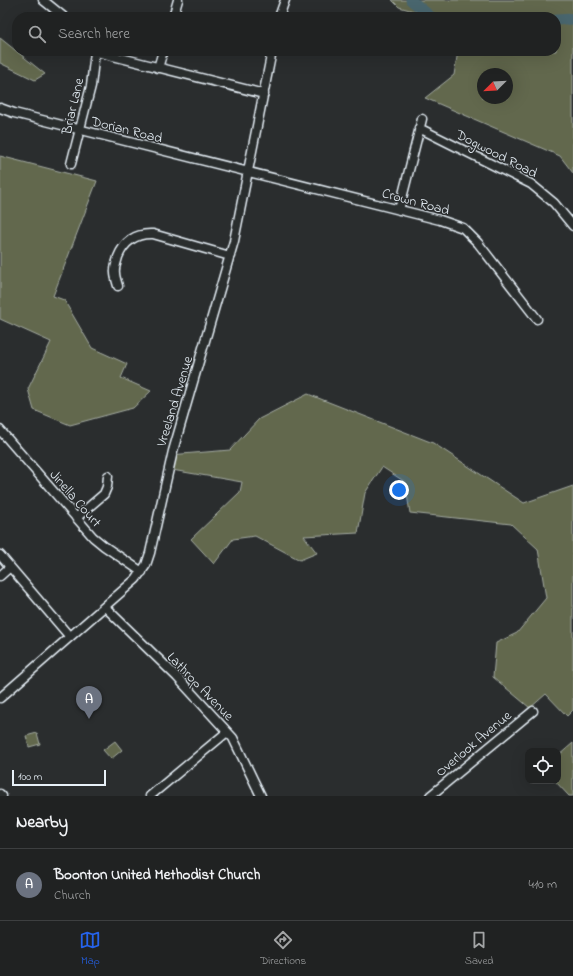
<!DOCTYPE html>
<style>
:root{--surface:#202222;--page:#2d2f2f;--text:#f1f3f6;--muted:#a2a4a5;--line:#3d3f40;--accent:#2563eb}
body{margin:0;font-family:"Indie Flower",sans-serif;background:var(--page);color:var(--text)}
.controls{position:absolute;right:12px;bottom:12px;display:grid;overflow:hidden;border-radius:8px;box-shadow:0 4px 16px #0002}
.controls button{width:36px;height:36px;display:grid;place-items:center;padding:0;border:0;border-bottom:1px solid var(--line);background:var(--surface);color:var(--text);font:20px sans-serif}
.compass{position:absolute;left:477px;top:68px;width:36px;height:36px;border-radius:50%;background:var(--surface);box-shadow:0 4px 16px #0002;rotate:246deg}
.scale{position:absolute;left:12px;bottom:10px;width:94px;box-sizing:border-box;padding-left:4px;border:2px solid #e8f1f8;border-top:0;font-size:11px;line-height:14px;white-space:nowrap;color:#e8f1f8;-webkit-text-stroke:3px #2a2d2e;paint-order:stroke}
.you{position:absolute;left:399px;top:490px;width:14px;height:14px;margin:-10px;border:3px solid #fff;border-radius:50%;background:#1a73e8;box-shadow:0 0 0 6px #1a73e833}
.badge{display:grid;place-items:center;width:26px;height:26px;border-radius:50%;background:var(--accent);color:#fff;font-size:13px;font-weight:700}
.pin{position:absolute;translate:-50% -33px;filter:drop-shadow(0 1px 2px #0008)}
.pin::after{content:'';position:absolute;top:21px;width:14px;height:12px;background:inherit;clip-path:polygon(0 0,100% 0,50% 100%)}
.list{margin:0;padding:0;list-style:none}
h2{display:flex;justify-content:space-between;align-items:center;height:52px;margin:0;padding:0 16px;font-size:17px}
h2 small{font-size:13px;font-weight:400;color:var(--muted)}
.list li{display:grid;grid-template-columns:26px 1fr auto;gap:12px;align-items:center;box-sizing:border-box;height:72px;padding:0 16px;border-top:1px solid var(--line)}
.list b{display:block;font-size:15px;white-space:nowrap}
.list p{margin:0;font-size:13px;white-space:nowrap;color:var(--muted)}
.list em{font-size:13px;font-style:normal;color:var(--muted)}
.icon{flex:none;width:22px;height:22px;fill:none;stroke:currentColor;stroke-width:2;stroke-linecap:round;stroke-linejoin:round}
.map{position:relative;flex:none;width:573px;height:796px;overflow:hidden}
.search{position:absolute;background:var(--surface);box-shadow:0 4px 16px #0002;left:12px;right:12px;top:12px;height:44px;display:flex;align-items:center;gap:10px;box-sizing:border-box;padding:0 14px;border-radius:16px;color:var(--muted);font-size:15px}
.sheet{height:124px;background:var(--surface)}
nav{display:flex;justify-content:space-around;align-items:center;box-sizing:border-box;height:56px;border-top:1px solid var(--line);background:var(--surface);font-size:11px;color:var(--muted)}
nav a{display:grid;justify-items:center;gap:2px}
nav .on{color:var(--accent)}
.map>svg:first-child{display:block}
.green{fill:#62684e;stroke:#a5aca3;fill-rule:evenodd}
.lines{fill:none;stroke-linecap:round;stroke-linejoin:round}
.river{stroke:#4a666e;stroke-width:11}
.minor-casing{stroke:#e8f1f8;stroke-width:11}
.minor{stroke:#2a2d2e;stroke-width:8}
.labels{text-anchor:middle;stroke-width:3;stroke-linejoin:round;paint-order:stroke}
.street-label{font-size:14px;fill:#e8f1f8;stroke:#2a2d2e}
</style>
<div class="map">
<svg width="573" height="796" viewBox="0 0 573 796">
<rect width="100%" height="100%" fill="#2a2d2e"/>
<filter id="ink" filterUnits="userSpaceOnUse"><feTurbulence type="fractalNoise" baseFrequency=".025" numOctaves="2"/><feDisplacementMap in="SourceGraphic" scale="8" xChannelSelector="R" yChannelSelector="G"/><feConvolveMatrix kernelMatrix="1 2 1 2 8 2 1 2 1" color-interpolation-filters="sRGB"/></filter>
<g filter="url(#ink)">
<!-- green -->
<path class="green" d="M392,0h181v173l-13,-17 -135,-58 29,-23 4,-24h98v-34h-135l-4,-5 -18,-5zM483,74h24v24h-24z
M0,38l45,36 -10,6 -35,-17z
M0,156l97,25 -44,115 11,4 28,48 35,16 -6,14 30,13 -18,17 -63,17 -36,-15 -6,-21 23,-47 -51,-23z
M308,394l125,49 91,60 49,-17v224l-6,6 -21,-22 -16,14 -37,-31 3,-34 21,-10 29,-35 -8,-49 -27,-25 -101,-11 -5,-31 -23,-15 -17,26 -7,40 -54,3 13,17 -17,7 -45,-24 -22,3 -19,25 -23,-25 49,-47 2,-10 -76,-13 4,-14 60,-5 29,-31z
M37,733l3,11 -11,3 -3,-11z
M115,741l7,9 -11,9 -8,-9z
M573,743v53h-4l-14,-15h3v-25z"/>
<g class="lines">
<!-- river -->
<path class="river" d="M411,0l20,17
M556,20l17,-1"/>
<defs>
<path id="minor" d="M43,0l21,17
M173,17l5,-17
M279,17l6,-17
M93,51l171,43
M158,68l5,-17
M0,108l14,5 426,107 23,8 15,15 59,76
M419,128l112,56 23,19 19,23
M71,164l20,-78 4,-34
M399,210l23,-91
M118,286c-1,-4 -3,-9 -3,-13 -1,-5 2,-11 3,-16 6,-15 17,-24 35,-23l77,22
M0,430l93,107 11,9 38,26
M76,518l28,-24 3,-7 1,-11
M0,555l70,82
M0,576l10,-9
M105,607l72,70 56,61 28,58
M0,698l136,-119 10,-14 4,-12 23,-102 61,-210 38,-190
M0,794l2,2
M150,796l77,-64
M430,796l103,-85"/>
</defs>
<!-- minor casing -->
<use href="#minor" class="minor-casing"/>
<!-- minor -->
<use href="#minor" class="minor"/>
</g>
</g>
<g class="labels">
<!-- street labels -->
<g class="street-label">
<text transform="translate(72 106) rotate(-77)" y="5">Briar Lane</text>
<text transform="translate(127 129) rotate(14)" y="5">Dorian Road</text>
<text transform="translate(497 153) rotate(27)" y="5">Dogwood Road</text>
<text transform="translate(416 201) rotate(15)" y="5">Crown Road</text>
<text transform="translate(174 401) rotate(-73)" y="5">Vreeland Avenue</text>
<text transform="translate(76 498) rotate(49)" y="5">Jinella Court</text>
<text transform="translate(201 686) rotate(46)" y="5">Lathrop Avenue</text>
<text transform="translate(473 743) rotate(-40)" y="5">Overlook Avenue</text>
</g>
</g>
</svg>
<div class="controls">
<button><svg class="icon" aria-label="locate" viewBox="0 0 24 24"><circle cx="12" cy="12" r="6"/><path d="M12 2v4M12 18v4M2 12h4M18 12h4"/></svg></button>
</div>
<svg class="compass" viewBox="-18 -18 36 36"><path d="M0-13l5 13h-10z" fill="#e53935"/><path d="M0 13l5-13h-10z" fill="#a2a4a5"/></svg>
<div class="scale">100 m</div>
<div class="you"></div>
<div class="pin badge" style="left:89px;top:719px;background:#6b7280">A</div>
<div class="search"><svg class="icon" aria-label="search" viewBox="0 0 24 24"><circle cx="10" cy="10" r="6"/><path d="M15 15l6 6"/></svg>Search here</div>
</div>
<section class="sheet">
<h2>Nearby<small></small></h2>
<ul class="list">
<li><span class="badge" style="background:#6b7280">A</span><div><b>Boonton United Methodist Church</b><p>Church</p></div><em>410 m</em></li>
</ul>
</section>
<nav>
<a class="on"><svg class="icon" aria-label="map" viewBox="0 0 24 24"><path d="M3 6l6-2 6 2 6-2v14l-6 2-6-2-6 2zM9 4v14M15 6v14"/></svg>Map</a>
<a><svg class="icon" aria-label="directions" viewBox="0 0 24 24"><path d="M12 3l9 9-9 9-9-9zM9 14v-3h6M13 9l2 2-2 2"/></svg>Directions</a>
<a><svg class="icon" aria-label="saved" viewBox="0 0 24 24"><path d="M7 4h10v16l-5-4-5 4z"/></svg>Saved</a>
</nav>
